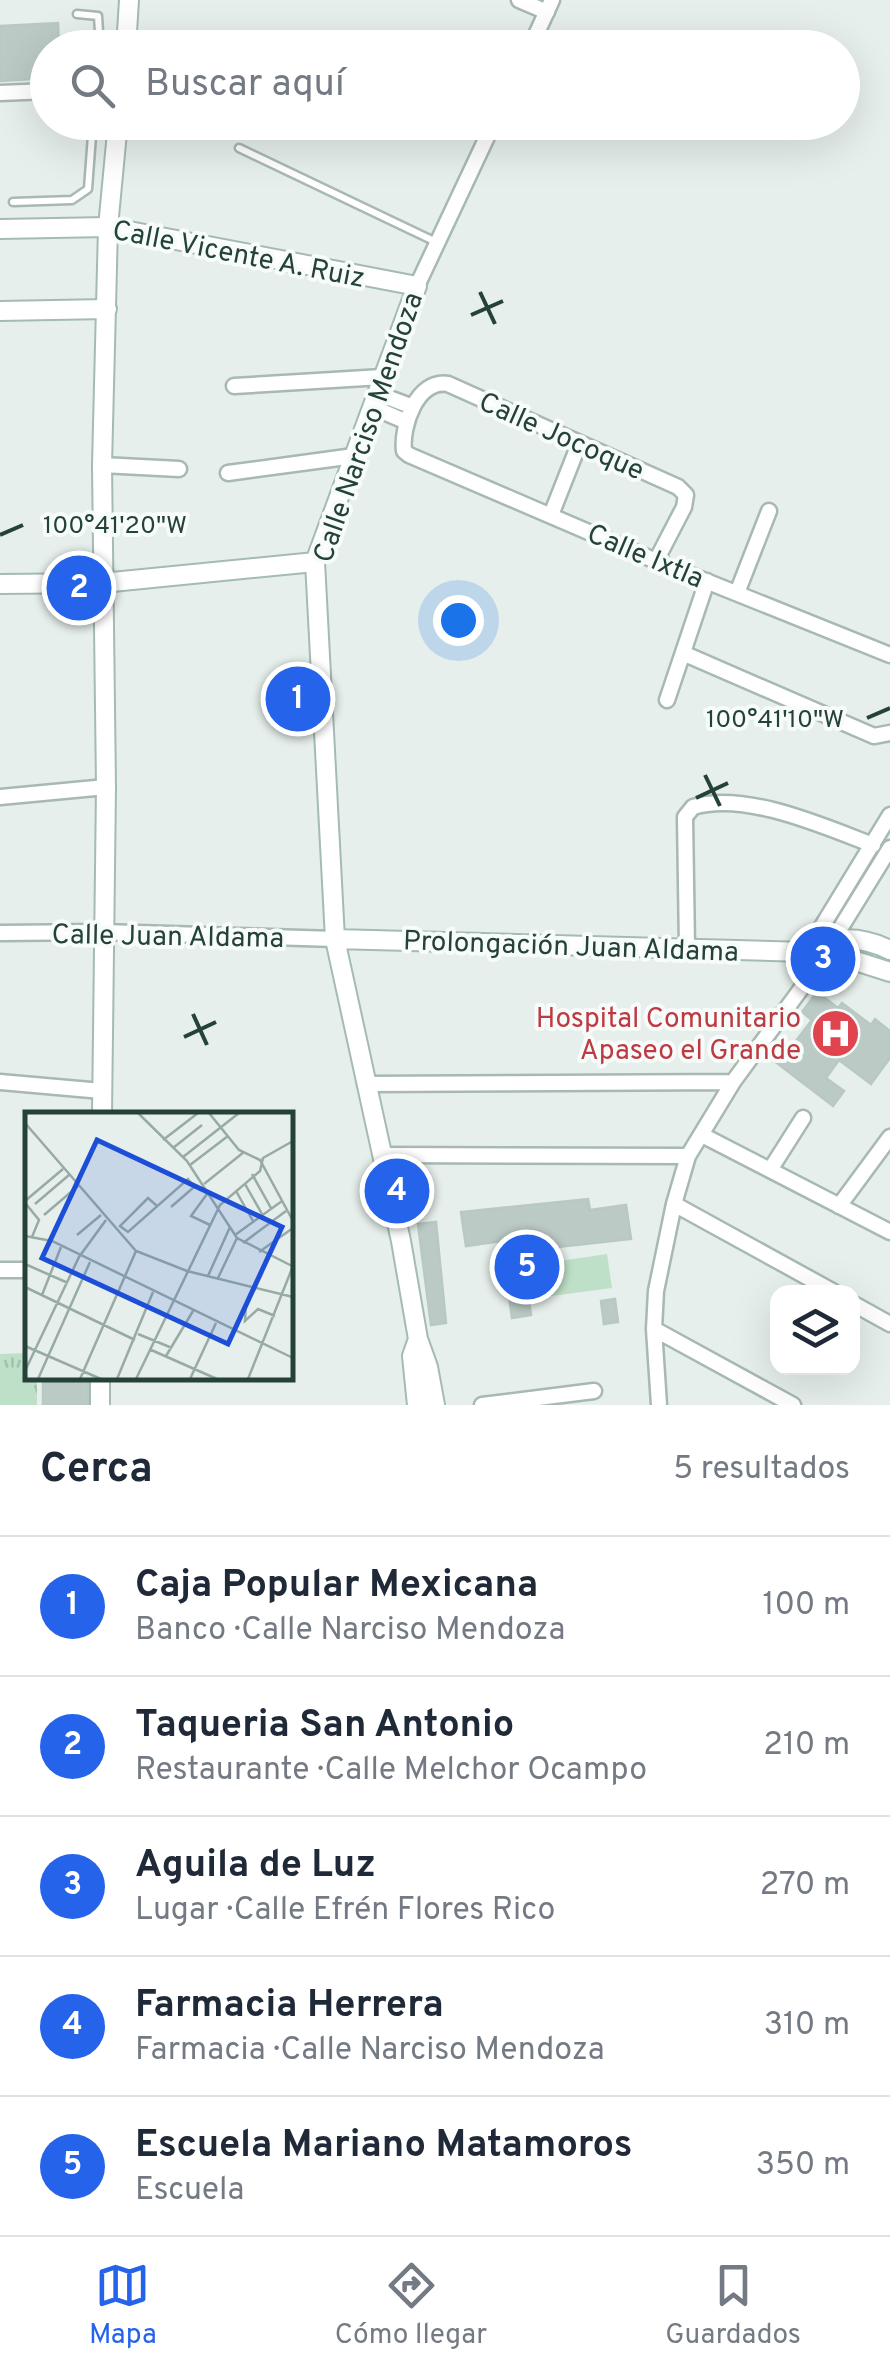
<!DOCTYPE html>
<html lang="es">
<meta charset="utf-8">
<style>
:root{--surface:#fff;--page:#f6f6f7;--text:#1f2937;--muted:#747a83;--line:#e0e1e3;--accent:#2563eb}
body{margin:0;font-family:Overpass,sans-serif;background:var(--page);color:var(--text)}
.controls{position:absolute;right:30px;bottom:30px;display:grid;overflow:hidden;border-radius:20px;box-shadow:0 10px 40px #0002}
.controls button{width:90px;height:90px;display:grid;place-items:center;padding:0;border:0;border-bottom:2px solid var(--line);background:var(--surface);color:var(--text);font:50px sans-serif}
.you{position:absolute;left:458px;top:620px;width:35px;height:35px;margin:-25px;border:8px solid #fff;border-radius:50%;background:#1a73e8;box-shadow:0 0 0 15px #1a73e833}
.badge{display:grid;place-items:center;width:65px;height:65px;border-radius:50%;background:var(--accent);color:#fff;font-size:32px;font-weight:700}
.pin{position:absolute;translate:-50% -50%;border:5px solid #fff;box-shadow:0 2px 10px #0006}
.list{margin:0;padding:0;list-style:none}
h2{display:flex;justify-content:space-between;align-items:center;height:130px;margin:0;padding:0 40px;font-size:42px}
h2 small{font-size:32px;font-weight:400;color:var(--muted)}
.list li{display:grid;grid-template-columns:65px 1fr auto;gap:30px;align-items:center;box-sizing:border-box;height:140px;padding:0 40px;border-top:2px solid var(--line)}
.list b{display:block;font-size:38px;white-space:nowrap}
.list p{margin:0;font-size:32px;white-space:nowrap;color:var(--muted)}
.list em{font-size:32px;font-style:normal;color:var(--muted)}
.icon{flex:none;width:55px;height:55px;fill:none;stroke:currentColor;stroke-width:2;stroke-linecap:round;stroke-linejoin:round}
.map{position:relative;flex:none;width:890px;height:1405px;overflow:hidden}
.search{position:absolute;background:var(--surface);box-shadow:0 10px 40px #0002;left:30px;right:30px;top:30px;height:110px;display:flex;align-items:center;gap:25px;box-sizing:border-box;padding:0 35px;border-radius:55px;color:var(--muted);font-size:38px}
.sheet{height:830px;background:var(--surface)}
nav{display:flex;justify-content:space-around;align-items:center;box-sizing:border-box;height:140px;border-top:2px solid var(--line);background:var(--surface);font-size:28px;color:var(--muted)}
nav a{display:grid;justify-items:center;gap:5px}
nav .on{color:var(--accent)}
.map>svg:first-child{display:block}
.grass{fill:url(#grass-tufts)}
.pitch{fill:#bfe0c8}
.building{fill:#bbcac4;stroke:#b8c9c2;stroke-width:2.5}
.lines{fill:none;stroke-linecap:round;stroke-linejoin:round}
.lane-casing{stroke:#a8b8b2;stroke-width:11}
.street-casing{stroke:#a8b8b2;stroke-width:19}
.secondary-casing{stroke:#a4bbb3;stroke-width:22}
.lane{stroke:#fff;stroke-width:6}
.street{stroke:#fff;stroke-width:14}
.secondary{stroke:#fff;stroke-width:18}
.ticks{fill:none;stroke:#24423a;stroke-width:4}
.labels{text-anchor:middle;stroke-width:8;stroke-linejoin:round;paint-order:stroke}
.street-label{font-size:28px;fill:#24423a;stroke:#f7fbf9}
.health-label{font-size:28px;fill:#be3a42;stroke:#f7fbf9;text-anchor:end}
.inset-road{fill:none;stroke:#98aaa4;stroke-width:2.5}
.view{fill:#1d4ed8;fill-opacity:0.15;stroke:#1d4ed8;stroke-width:5}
.inset-edge{fill:none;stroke:#24423a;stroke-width:5}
.ticks-label{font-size:25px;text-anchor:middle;fill:#24423a;stroke:#f7fbf9;stroke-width:8;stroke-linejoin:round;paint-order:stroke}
</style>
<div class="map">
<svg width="890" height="1405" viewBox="0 0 890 1405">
<defs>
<pattern id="grass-tufts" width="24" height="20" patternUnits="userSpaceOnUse" patternTransform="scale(2.5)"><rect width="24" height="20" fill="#bfe0c8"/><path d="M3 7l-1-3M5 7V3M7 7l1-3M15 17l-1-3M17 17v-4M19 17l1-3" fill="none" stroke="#a4c1ad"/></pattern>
</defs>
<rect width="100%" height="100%" fill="#e6efeb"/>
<!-- grass -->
<path class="grass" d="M27,1353l1,25h9v27h-37v-51z"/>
<!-- pitch -->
<path class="pitch" d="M607,1254l5,34 -61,8 -5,-33z"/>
<!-- building -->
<path class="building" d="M58,23l1,25h-11v30l-48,3v-55z
M817,992l21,16 4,-5 29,22 4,-6 15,12v27l-19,26 -32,-24 -13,18 18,13 -11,15 -64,-49 8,-14 12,7 23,-30 -10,-8z
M588,1199l2,11 36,-5 5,34 -127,14 -2,-12 -36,5 -5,-34z
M436,1222l10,101 -15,2 -13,-101z
M527,1287l4,28 -19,3 -4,-29z
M615,1299l3,23 -14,2 -3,-23z
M43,1378h45v27h-45z"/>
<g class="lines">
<defs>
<path id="lane" d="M77,14l21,2 2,32
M239,148l197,94
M13,202l59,-2 16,-11 5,-67"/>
<path id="street" d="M519,0l28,12
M530,48l22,-48
M0,93l48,-2
M417,286l77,-164
M234,386l148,-9
M376,393l37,14
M372,407l35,15
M102,465l77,4
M228,473l126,-17
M551,515l28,-71
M656,561l28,-54 2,-12 -8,-8 -230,-103c-31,-5 -47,42 -44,67l5,4 247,106 234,94
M737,593l32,-82
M685,654l189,82 16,-3
M667,700l40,-119
M0,797l106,-10
M0,933l102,-1 233,7
M687,948l-2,-131 8,-10c52,-16 130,19 180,38
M807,951l83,-136
M0,1082l102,9
M365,1084l368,-2
M702,1135l188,97
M382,1155l306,1
M770,1170l33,-52
M674,1204l160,88
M839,1206l51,-69
M0,1270h28
M852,1303l38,21
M654,1329l139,76
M482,1405l112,-14
M659,1405l-5,-76 2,-38 18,-87 14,-48 45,-74 81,-111 76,-123"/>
<path id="secondary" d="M126,48l3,-48
M0,229l108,-2 309,59 -102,276 20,377 66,302 17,98 10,28 7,38
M0,311l107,-2
M0,584l102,-1 213,-21
M335,939l471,13 37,5 47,15
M806,952c29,-17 54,-16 84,-2
M102,1115l4,-328 -4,-322 6,-238 10,-105
M100,1378v27
M417,1405l-5,-49 6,-17"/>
</defs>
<!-- lane casing -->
<use href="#lane" class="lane-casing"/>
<!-- street casing -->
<use href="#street" class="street-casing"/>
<!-- secondary casing -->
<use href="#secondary" class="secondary-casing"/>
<!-- lane -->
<use href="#lane" class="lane"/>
<!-- street -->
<use href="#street" class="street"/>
<!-- secondary -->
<use href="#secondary" class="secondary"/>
</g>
<!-- ticks -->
<path class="ticks" d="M480,292l15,32M471,315l32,-14M0,535l23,-10M867,718l23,-10M705,775l15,31M696,798l32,-15M193,1014l14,31M184,1037l32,-15"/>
<!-- icons -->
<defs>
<symbol id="hospital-disc" viewBox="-11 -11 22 22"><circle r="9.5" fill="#e0444e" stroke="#f7fbf9"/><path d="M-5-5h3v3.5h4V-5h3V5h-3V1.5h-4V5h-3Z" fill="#fff"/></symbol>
</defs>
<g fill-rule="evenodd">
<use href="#hospital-disc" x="808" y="1006" width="55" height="55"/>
</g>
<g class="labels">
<!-- street labels -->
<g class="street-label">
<text transform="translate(239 253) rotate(11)" y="10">Calle Vicente A. Ruiz</text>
<text transform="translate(367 427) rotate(-71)" y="10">Calle Narciso Mendoza</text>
<text transform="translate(562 435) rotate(24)" y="10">Calle Jocoque</text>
<text transform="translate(646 555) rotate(23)" y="10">Calle Ixtla</text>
<text transform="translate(168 935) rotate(1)" y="10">Calle Juan Aldama</text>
<text transform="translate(571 945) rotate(2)" y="10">Prolongación Juan Aldama</text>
</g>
<!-- health labels -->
<g class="health-label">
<text x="801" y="1027">Hospital Comunitario<tspan x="801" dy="32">Apaseo el Grande</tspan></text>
</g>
</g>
<!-- overview -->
<g transform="translate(25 1112)">
<rect width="268" height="268" fill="#e6efeb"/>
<path class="inset-road" d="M113,1l49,48 50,77 55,28M184,1l30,37 21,10 33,61M0,11l111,128 51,20 106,26M138,28l35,-27M148,36l29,-23M158,45l56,-44M165,53l38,-29M227,62l19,34M179,72l40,-32M220,72l17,30M211,79l17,30M182,82l-16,22 19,9M0,89l38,-32M1,92l13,16 -7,17M10,92l34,-29M132,94l-9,-8 -28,28 8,6 60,-53 6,8 -23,20M19,103l34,-29M52,123l24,-20M210,123l47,-34M0,124l27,5 241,117M218,131l43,-32M234,140l34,-24M0,152l43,19M183,164l22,-49M193,166l19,-40M0,175l110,53M17,183l19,-48M221,194l-1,15 13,-12 17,7M113,222l34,14M0,234l76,33M124,237l68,30M141,244l27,-45M0,259l54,-114 27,-37M13,267l52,-117M55,267l56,-128M92,267l36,-87M111,267l84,-174 40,-34 3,-13 30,-17M165,267l26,-56M223,267l45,-113"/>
<path class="view" d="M72,28l185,87 -54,117 -186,-86z"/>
<rect width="268" height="268" class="inset-edge"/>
</g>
<g class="ticks-label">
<text x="115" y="533">100°41'20"W</text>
<text x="775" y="727">100°41'10"W</text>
</g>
</svg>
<div class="controls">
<button><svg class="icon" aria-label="layers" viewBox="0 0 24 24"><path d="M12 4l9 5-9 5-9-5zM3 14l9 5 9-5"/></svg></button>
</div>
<div class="you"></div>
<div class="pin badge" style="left:298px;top:699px">1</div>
<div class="pin badge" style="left:79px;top:588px">2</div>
<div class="pin badge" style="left:823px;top:959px">3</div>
<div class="pin badge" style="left:397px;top:1191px">4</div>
<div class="pin badge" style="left:527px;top:1267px">5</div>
<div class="search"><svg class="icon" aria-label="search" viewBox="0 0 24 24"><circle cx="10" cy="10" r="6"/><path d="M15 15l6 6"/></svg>Buscar aquí</div>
</div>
<section class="sheet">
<h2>Cerca<small>5 resultados</small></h2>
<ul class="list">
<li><span class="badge">1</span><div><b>Caja Popular Mexicana</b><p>Banco · Calle Narciso Mendoza</p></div><em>100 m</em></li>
<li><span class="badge">2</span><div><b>Taqueria San Antonio</b><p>Restaurante · Calle Melchor Ocampo</p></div><em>210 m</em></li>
<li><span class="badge">3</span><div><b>Aguila de Luz</b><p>Lugar · Calle Efrén Flores Rico</p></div><em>270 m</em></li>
<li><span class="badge">4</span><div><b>Farmacia Herrera</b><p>Farmacia · Calle Narciso Mendoza</p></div><em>310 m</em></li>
<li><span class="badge">5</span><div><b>Escuela Mariano Matamoros</b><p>Escuela</p></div><em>350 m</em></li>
</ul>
</section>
<nav>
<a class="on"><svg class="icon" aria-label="map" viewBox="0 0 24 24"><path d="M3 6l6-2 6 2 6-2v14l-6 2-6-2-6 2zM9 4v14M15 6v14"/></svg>Mapa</a>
<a><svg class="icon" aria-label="directions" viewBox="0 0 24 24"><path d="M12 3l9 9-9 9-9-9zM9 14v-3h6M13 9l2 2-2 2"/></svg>Cómo llegar</a>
<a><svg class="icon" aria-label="saved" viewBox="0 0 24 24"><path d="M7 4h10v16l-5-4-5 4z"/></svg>Guardados</a>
</nav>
